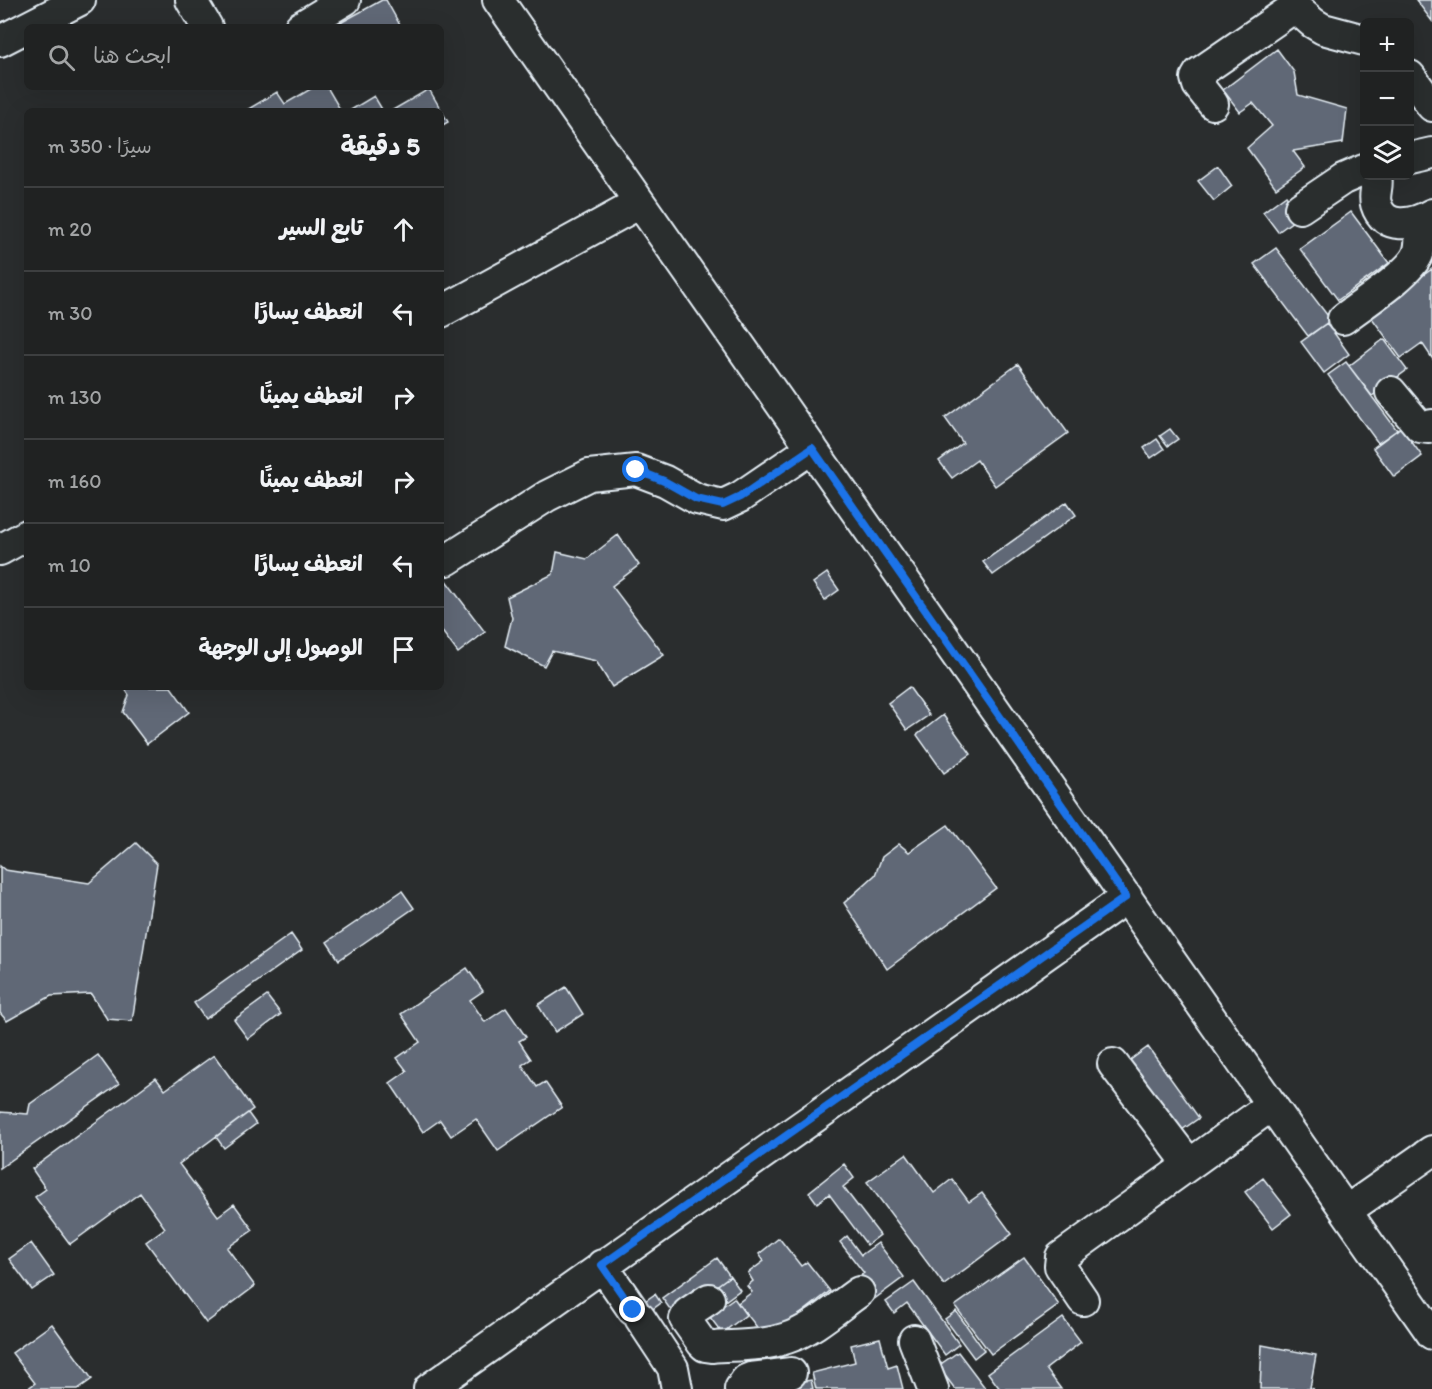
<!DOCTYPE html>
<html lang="ar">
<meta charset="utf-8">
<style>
:root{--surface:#202222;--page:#2d2f2f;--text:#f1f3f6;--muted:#a2a4a5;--line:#3d3f40}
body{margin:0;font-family:Itim,"Playpen Sans Arabic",sans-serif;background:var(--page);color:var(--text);direction:rtl}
.controls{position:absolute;right:18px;top:18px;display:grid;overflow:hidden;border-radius:9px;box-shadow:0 6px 24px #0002}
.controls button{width:54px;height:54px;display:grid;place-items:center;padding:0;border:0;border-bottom:2px solid var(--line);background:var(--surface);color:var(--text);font:30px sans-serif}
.stop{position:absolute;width:18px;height:18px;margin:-14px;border:4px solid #1a73e8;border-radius:50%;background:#fff}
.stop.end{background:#1a73e8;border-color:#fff;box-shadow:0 2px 6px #0008}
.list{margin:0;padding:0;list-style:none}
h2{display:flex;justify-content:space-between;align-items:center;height:78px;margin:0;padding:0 24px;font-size:26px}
h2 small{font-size:20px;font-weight:400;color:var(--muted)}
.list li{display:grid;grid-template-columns:39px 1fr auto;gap:18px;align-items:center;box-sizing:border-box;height:84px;padding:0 24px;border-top:2px solid var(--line)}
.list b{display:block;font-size:22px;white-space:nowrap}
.list em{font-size:20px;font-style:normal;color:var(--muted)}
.icon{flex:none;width:33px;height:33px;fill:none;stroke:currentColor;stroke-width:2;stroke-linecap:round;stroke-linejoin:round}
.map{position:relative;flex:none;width:1432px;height:1389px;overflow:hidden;direction:ltr}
.search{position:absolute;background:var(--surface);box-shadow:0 6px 24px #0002;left:24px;top:24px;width:420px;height:66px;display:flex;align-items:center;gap:15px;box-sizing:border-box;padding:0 21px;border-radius:9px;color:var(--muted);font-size:22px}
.panel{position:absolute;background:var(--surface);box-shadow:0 6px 24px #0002;left:24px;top:108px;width:420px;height:582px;border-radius:9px;direction:rtl}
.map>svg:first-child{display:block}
.building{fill:#606876;stroke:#e8f1f8;stroke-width:1.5}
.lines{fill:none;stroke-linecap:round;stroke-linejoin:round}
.minor-casing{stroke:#e8f1f8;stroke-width:34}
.minor{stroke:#2a2d2e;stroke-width:30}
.route{stroke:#1a73e8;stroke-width:8}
</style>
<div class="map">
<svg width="1432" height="1389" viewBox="0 0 1432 1389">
<rect width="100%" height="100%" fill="#2a2d2e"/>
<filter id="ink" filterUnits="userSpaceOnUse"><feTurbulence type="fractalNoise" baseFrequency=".0167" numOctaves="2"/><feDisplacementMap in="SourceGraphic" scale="12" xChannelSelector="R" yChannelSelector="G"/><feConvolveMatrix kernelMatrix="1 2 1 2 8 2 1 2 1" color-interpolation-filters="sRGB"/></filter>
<g filter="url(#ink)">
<!-- building -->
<path class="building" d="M382,0h4l15,27h-68z
M1416,0h16v21z
M1277,49l17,23 4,23 49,14 -4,34 -50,8 12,16 -29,21 -29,-40 25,-22 -19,-23 -13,9 -17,-22z
M314,87h13l14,24h-96l32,-19 8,12z
M429,89l19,33 -7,4v-15h-50z
M374,96l9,15h-34z
M1218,166l14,20 -18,15 -16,-20z
M1286,195l15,20 -23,17 -15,-20z
M1351,212l38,51 -51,37 -38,-51z
M1276,248l55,72 -23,16 -54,-72z
M1432,269v89l-10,-15 -21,15 -32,-44z
M1327,323l22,31 -25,19 -23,-31z
M1384,339l23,31 -35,26 -23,-30z
M1346,362l51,68 -19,13 -50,-68z
M1018,364l50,69 -73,53 -18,-26 -25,18 -13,-17 24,-18 -18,-25z
M1401,427l21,29 -28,21 -21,-29z
M1170,429l8,10 -10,7 -8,-10z
M1157,439l7,10 -13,9 -7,-10z
M1067,502l9,13 -83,60 -10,-13z
M618,535l21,30 -27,21 52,69 -52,32 -16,-26 -44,-10 -8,15 -39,-20 7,-28 -5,-21 46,-23 4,-22 30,7z
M827,573l12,17 -14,10 -12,-17z
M441,574l44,58 -27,21 -17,-23z
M124,687h47l18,25 -42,32 -24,-32 6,-17z
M909,687l20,28 -22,15 -19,-27z
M943,715l28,39 -27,19 -27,-38z
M948,825l48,63 -109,81 -43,-66 31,-28 7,-18 17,-13 10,8z
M136,843l21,21 -25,157 -25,-2 -16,-25 -40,2 -44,25 -7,-8v-147l5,4 84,13z
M402,891l12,17 -75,52 -12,-18z
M291,934l11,16 -97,69 -11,-16z
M467,968l16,23 -13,9 15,22 21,-14 20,29 -7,4 12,18 -9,6 15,22 8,-5 17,25 -64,44 -22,-32 -25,17 -11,-16 -17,12 -33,-49 17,-12 -10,-13 23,-16 -19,-28z
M566,987l17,27 -28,18 -17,-27z
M267,996l14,18 -33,25 -14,-19z
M1148,1047l51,71 -20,14 -50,-71z
M98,1055l21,29 -119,84v-56l28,2 2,-10z
M214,1055l39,54 -74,55 39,52 16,-12 19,26 -26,18 28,38 -49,37 -60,-81 19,-14 -25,-35 -70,51 -35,-47 11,-8 -14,-20 124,-91 9,12z
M248,1113l8,11 -32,24 -8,-11z
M906,1154l28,39 18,-14 17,23 13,-9 30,41 -68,51 -77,-103z
M844,1164l10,14 -11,9 37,48 -13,10 -38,-51 -12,9 -8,-11z
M1263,1178l28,36 -18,14 -28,-36z
M847,1236l14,19 17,-12 26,34 -31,23 -16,-22 7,-5 -24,-31z
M779,1238l22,28 6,-4 23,29 -63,49 -29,-37 14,-11 -5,-6 6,-5 -5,-8 16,-12 -5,-7z
M31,1243l23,32 -22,15 -23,-31z
M1024,1257l35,48 -68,49 -36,-48z
M717,1258l13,18 -55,40 -13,-18z
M730,1276l10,14 -19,14 -10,-14z
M914,1282l45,62 -14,11 -38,-52 -13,10 -8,-11z
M655,1294l6,9 -30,22 -7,-9z
M734,1298l12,17 -24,18 -13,-17z
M956,1311l28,39 -10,8 -29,-39z
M1063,1318l18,24 -35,27 15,20h-61l-12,-16z
M52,1324l40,55 -14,10h-51l8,-6 -23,-30z
M880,1338l8,30 9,-3 6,24h-87l-4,-16 43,-11 -4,-17z
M1262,1345l54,10 -6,33 4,1h-54z
M958,1352l28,37h-31l-17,-23z
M811,1380l2,9h-30v-4z"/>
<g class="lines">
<defs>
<path id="minor" d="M191,0l16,27
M498,0l934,1334
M300,27l45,-27
M0,41l80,-41
M1410,76l22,30
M1213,104l-15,-19 -2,-7 3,-5 90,-62 9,-1 15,13 10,6 41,11
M1410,158l22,-5
M1376,176c3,9 -3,18 0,28 8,27 37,21 56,10
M1300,208l43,-29 21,-9
M441,312l199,-109
M1343,319c19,-15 67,-45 75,-65 4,-11 2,-23 2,-34
M1391,392l29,35 8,1 4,-3
M0,550l27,-15
M447,560l100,-64 42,-21 47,-5 29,11 32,18 26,6 17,-8 72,-49
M1113,1064l76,100
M1346,1211l86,-60
M602,1265l31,45
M709,1299l-21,14 -3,6 17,24 3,3 7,1c25,-2 52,-1 75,-9 27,-9 49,-30 72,-46
M1083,1300l-23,-34 1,-9 211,-152
M640,1318l33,50 4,21
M914,1340l19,49
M429,1389l698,-492
M740,1389l6,-9 5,-2 40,-5"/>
</defs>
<!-- minor casing -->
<use href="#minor" class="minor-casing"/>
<!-- minor -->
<use href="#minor" class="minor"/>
</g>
</g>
<g class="lines" filter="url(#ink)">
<!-- route -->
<path class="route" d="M633,1310l-31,-45 524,-368 -314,-449 -72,49 -17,8 -27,-6 -32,-18 -28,-11"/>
</g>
</svg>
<div class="controls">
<button>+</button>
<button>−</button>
<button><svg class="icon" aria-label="layers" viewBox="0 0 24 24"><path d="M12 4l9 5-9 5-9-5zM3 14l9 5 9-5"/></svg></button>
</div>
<div class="stop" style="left:636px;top:470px"></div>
<div class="stop end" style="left:633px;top:1310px"></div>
<div class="search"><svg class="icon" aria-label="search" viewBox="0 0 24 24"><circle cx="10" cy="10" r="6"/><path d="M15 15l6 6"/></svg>ابحث هنا</div>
<section class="panel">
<h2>5 دقيقة<small>سيرًا · 350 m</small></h2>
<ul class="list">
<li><svg class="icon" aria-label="ahead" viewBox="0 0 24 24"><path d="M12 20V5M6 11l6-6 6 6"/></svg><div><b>تابع السير</b></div><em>20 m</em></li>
<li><svg class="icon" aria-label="left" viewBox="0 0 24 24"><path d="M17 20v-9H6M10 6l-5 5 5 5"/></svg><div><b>انعطف يسارًا</b></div><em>30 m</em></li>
<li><svg class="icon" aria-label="right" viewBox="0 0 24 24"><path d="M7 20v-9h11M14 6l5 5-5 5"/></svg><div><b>انعطف يمينًا</b></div><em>130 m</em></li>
<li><svg class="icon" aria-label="right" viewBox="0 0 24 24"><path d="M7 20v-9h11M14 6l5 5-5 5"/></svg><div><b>انعطف يمينًا</b></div><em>160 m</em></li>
<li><svg class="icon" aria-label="left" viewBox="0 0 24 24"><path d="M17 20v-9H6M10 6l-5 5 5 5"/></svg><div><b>انعطف يسارًا</b></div><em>10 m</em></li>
<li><svg class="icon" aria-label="arrive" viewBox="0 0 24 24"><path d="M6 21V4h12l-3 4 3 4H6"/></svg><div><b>الوصول إلى الوجهة</b></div></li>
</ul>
</section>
</div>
